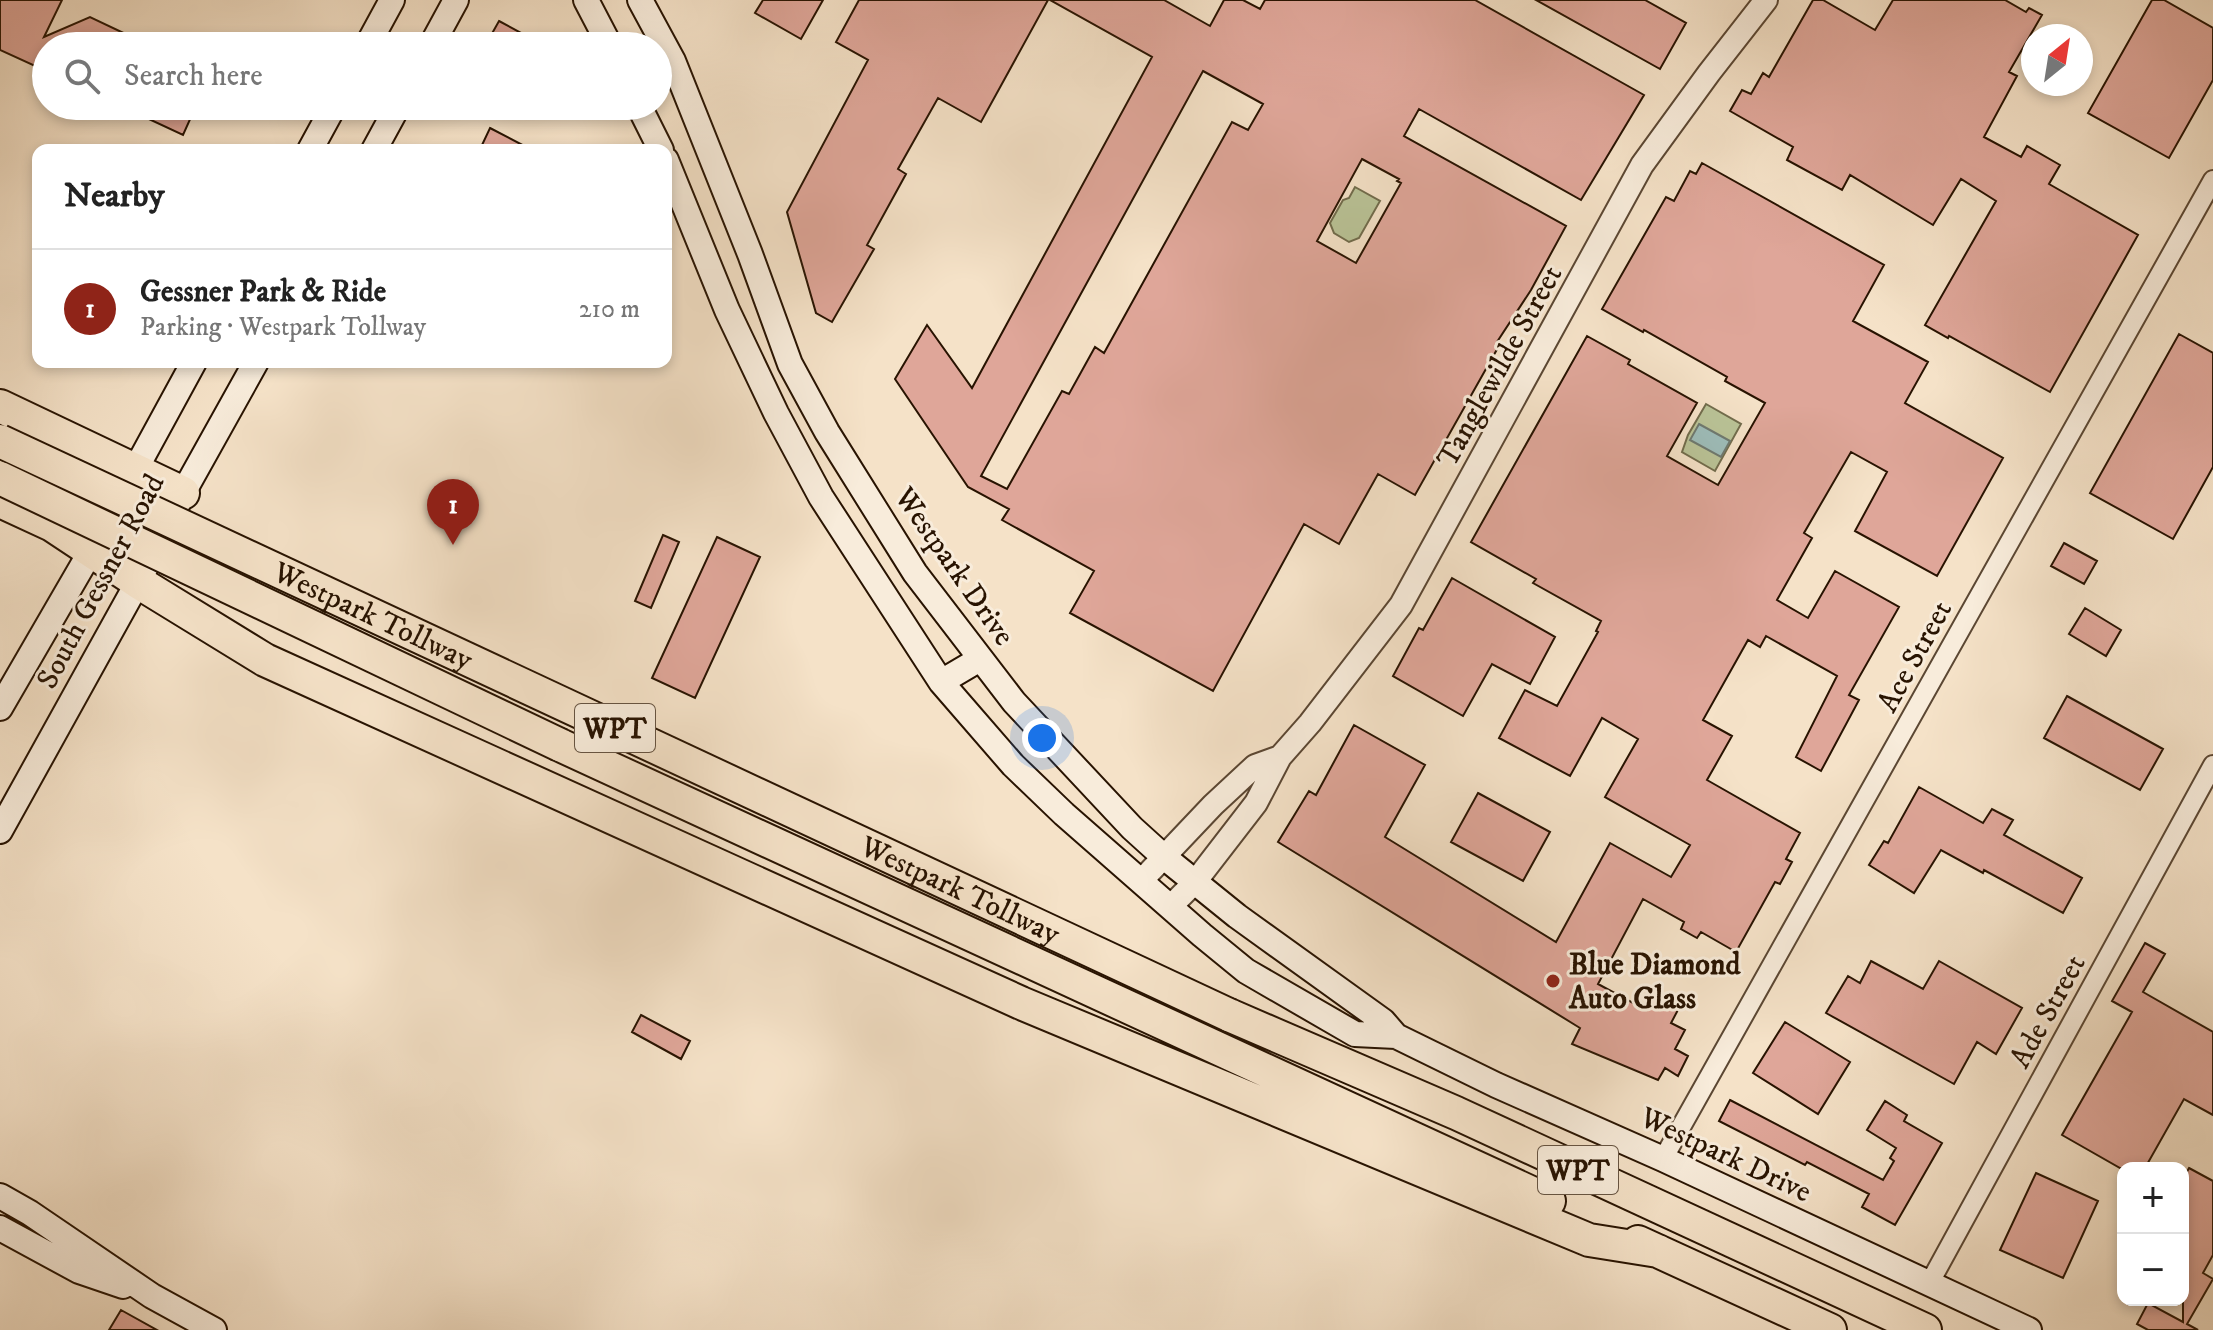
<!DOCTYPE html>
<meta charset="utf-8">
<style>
:root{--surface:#fff;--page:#f6f6f6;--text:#222;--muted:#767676;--line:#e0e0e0;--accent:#8f2418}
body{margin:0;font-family:"IM FELL DW Pica",serif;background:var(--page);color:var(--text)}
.controls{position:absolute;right:24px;bottom:24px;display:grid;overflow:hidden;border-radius:16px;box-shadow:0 4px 12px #0003}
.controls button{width:72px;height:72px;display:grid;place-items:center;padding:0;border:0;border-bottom:2px solid var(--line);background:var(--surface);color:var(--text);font:40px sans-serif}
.compass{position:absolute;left:2021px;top:24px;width:72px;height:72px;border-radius:50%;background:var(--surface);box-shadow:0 4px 12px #0003;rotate:30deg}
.you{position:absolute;left:1042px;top:738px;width:28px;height:28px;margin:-20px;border:6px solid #fff;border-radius:50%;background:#1a73e8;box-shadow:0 0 0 12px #1a73e833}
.badge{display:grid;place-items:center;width:52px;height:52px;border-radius:50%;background:var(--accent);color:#fff;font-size:26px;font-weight:700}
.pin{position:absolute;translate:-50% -66px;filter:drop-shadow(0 2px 4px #0008)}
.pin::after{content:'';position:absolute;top:42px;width:28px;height:24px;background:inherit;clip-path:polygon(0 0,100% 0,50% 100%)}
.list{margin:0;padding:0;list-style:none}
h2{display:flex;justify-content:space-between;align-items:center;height:104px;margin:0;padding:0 32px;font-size:34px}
h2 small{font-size:26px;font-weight:400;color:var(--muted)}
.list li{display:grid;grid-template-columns:52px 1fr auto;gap:24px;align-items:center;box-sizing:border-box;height:120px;padding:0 32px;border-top:2px solid var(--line)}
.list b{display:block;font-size:30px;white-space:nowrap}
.list p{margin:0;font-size:26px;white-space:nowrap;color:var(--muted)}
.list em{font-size:26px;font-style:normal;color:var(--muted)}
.icon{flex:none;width:44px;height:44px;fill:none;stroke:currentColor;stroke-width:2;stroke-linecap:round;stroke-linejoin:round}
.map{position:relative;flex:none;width:2213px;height:1330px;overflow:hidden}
.search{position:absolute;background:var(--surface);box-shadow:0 4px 12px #0003;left:32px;top:32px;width:640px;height:88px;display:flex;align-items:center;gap:20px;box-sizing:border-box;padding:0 28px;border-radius:44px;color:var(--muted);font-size:30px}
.panel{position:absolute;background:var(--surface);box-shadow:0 4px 12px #0003;left:32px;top:144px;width:640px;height:224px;border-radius:16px}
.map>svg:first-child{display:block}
.green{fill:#bac498;stroke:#716c4c;stroke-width:2}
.water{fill:#9dbdba;stroke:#6e7970;stroke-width:2}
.building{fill:#dfa699;stroke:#281301;stroke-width:2;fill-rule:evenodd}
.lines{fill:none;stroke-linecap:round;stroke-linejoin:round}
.minor-casing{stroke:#5b4733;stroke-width:22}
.tertiary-casing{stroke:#5b4733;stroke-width:26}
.secondary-casing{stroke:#281301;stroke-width:28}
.motorway-casing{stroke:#281301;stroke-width:36}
.minor{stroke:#f8ecdb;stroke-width:18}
.tertiary{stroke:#f8ecdb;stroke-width:22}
.secondary{stroke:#f8ecdb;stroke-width:24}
.motorway{stroke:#f5e2c8;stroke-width:32}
.motorway-bridge-casing{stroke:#281301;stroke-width:36;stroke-linecap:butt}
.motorway-bridge{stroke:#f5e2c8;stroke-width:32}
.poi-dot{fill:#8f2418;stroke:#f8ecdb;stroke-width:3}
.labels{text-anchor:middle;stroke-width:6;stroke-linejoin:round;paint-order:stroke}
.shield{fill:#f8ecdb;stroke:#665442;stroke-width:2}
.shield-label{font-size:28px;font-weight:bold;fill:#281301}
.street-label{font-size:30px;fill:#281301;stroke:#f8ecdb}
.poi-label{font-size:30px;font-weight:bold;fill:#281301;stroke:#f8ecdb;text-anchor:start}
</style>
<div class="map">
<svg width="2213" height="1330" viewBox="0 0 2213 1330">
<rect width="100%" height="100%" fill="#f5e2c8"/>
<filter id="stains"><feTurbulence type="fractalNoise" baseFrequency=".0025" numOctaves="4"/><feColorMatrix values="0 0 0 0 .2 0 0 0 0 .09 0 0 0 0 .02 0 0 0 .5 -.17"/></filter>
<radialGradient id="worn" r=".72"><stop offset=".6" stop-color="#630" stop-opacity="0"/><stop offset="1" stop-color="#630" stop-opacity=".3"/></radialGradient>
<!-- green -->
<path class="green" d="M1355,187l25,14 -21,37 -10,4 -15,-9 -4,-10 13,-23 6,-2z
M1706,404l35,20 -26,47 -33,-19 6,-17z"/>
<!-- water -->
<path class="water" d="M1699,424l31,17 -9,16 -31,-17z"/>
<!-- building -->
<path class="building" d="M0,0h62l-18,37 46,-20 61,29h-105v25l-46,-21z
M763,0h60l-22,39 -46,-26z
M859,0h189l-67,122 -43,-24 -40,71 8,5 -39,71 7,4 -42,73 -16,-9 -29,-101 81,-152 -32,-18z
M1050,0h114l46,26 14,-26h19l17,9 5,-9h210l169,95 -63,105 -162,-91 -15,27 162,90 -35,64 -34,52 3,2 -85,151 -37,-21 -39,70 -35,-20 -91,167 -143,-78 24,-42 -92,-51 7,-11 -41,-22 -73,-108 32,-54 45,63 180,-331zM1203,71l60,33 -15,26 -16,-8 -128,231 -9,-6 -26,47 -7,-3 -55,98 -26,-13zM1362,159l37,20 -2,2 4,2 -45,80 -39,-22z
M1536,0h109l41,23 -26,46z
M1813,0h10l52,30 18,-30h112l21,12 3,-4 13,7 -33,57 8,4 -33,61 37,20 6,-11 33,19 -11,19 89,51 -88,157 -101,-56 -1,2 -23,-13 71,-124 -35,-22 -28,46 -83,-50 -8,15 -55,-30 6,-13 -63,-36 12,-21 9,4 12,-21 6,4z
M2152,0h12l49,28v52l-44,78 -81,-45z
M499,21l46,25h-60z
M121,106h75l-13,29z
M490,128l42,22h-40l-10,-5z
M1702,163l182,102 -31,56 75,41 -23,41 98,55 -66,118 -82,-45 32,-59 -36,-20 -47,81 8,5 -35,62 31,18 27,-47 64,36 -50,88 10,5 -38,71 -25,-14 41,-81 -71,-40 -6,11 -12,-7 -45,80 29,16 -25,44 93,53 -14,26 6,3 -12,22 -5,-2 -39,70 -35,-20 -4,6 -16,-9 3,-7 -41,-23 -45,85 46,25 8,-15 27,14 -8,15 14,7 -10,19 13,7 -10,20 -13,-8 -7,12 -86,-36 8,-16 -302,-186 31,-51 7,4 38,-70 71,40 -40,72 171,105 54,-99 61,34 19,-32 -85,-48 33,-58 -36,-21 -32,58 -71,-38 26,-48 32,16 41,-74 -2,-1 5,-10 -68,-38 3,-4 -65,-37 116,-206 43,24 -2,4 69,39 -30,53 51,29 47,-82 -40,-22 2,-4 -83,-47 -1,2 -41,-23 64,-112 8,4 16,-30 6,3z
M2179,334l34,19v114l-40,72 -83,-46z
M663,535l16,7 -28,66 -16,-7z
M717,537l43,20 -65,141 -43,-20z
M2064,543l33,18 -13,23 -33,-18z
M1452,578l103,59 -25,47 -38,-20 -29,52 -70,-40 26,-48 4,2z
M2085,608l36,22 -15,26 -37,-22z
M2067,696l96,53 -23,41 -96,-52z
M1919,787l64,36 9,-14 21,11 -9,15 78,43 -19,35 -79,-43 -1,3 -42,-23 -27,43 -45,-28 15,-24 4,2z
M1478,793l72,39 -27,49 -72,-39z
M2145,943l20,11 -22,38 70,40v83l-29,-16 -39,69h-25l-58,-33 70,-123 -20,-11z
M1871,961l52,28 16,-28 83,47 -26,46 -19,-12 -23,42 -128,-71 22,-37 12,7z
M641,1015l49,26 -9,18 -49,-27z
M1785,1022l65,40 -32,52 -65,-41z
M1730,1100l153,80 11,-19 -4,-3 6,-10 -29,-18 18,-29 22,14 -3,6 38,22 -47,82 -33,-18 7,-13 -62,-32 -2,3 -86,-44z
M2189,1168l24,13v74l-10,18 10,6 -26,45 11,6h-50l-11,-6 11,-21 35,19v-143z
M2036,1173l62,28 -35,77 -63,-28z
M121,1310l36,20h-48z"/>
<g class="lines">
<defs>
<path id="minor" d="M1663,1159l550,-979
M1929,1284l284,-519"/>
<path id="tertiary" d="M1141,881l72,-76 42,-39 25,-9
M1170,907l25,-25 61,-79 24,-46 30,-34 91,-118 241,-440 67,-92 57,-73"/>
<path id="secondary" d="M586,0l24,46
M640,0l33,61 77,193 40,110 37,68 88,141 99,129 118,126 32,29 73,59 146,105 13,15
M367,46l25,-46
M431,46l25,-46
M639,106l22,44
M310,150l24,-44
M374,150l24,-44
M666,160l61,150 49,103 45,84 120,185 72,83 51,49 138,121 44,36 109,63 41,2 100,49 167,74 366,171
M941,682l39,-23
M0,708l91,-157 103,-189
M0,831l138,-249 45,-89 73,-131
M0,1196l30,17 122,83 62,34
M0,1228l79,43 44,15"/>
<path id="motorway" d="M0,406l183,87
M0,501l52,24 86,57 127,78 756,343 568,237 69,11
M560,745l989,456
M1229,1015l227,98 469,217
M1638,1242l192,88"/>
</defs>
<!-- minor casing -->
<use href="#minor" class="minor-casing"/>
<!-- tertiary casing -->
<use href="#tertiary" class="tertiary-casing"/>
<!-- secondary casing -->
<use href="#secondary" class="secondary-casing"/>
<!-- motorway casing -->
<use href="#motorway" class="motorway-casing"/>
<!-- minor -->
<use href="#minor" class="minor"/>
<!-- tertiary -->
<use href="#tertiary" class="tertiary"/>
<!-- secondary -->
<use href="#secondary" class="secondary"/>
<!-- motorway -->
<use href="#motorway" class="motorway"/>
<defs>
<g id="motorway-bridge">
<path id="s1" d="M0,441l1229,574"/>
<path d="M0,478l560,267"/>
</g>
</defs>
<!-- motorway-bridge casing -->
<use href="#motorway-bridge" class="motorway-bridge-casing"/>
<!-- motorway-bridge -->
<use href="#motorway-bridge" class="motorway-bridge"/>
</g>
<!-- markers -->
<circle class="poi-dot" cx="1553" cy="981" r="8"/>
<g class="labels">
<!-- shield labels -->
<g class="shield">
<rect x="575" y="704" width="80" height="48" rx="6"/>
<rect x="1538" y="1146" width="80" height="48" rx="6"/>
</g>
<g class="shield-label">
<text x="615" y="738">WPT</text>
<text x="1578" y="1180">WPT</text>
</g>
<!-- street labels -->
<g class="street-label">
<text transform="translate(1499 366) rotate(-61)" y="10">Tanglewilde Street</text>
<text transform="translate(955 566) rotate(55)" y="10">Westpark Drive</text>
<text transform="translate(100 581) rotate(-62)" y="10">South Gessner Road</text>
<text dy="10" stroke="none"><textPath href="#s1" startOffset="412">Westpark Tollway</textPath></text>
<text transform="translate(1914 656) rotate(-61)" y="10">Ace Street</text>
<text dy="10" stroke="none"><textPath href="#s1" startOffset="1060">Westpark Tollway</textPath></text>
<text transform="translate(2047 1011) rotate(-61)" y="10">Ade Street</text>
<text transform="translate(1726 1154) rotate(25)" y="10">Westpark Drive</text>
</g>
<!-- poi labels -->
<g class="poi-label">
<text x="1569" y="974">Blue Diamond<tspan x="1569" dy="34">Auto Glass</tspan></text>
</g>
</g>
<rect width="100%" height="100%" filter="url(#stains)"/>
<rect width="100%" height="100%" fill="url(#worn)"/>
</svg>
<div class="controls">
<button>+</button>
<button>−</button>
</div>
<svg class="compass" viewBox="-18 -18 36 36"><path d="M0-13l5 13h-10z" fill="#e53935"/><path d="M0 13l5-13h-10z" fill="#767676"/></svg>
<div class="you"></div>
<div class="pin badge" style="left:453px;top:545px">1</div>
<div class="search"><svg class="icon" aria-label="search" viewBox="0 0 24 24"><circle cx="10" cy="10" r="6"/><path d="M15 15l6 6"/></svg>Search here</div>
<section class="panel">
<h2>Nearby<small></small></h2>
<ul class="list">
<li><span class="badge">1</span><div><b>Gessner Park &amp; Ride</b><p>Parking · Westpark Tollway</p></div><em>210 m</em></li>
</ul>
</section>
</div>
